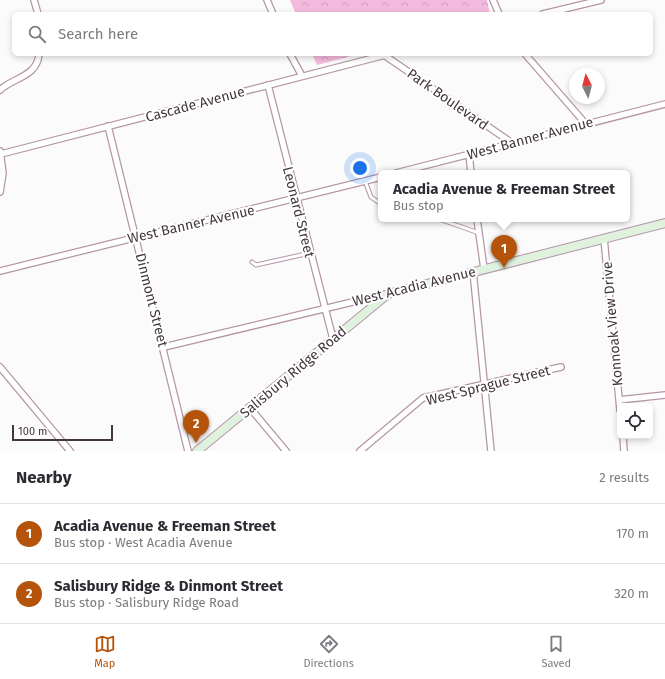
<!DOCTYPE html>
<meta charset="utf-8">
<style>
:root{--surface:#fff;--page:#f7f7f7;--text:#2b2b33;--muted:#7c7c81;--line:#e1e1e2;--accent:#b45309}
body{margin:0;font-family:"Fira Sans",sans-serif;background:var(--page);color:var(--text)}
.controls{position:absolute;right:12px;bottom:12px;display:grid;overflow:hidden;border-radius:6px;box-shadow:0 2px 6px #0003}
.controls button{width:36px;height:36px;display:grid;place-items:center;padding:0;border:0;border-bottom:1px solid var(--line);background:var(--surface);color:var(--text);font:20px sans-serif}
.compass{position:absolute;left:569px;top:68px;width:36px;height:36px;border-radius:50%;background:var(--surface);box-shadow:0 2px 6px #0003;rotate:354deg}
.scale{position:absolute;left:12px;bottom:10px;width:101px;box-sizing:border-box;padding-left:4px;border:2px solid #43363e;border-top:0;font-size:11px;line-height:14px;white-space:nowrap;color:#43363e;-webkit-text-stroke:3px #fff;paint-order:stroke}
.you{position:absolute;left:360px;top:168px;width:14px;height:14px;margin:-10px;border:3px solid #fff;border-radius:50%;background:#1a73e8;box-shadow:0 0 0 6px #1a73e833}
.badge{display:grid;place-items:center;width:26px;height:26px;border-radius:50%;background:var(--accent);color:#fff;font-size:13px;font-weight:700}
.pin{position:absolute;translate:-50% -33px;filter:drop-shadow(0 1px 2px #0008)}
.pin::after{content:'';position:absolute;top:21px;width:14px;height:12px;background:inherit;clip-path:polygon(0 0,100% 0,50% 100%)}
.popup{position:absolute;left:378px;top:170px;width:252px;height:52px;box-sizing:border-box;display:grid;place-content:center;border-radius:6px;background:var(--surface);filter:drop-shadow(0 1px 3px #0005);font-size:13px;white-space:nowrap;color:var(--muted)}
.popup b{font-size:15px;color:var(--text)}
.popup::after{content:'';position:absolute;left:50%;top:100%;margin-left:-8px;border:8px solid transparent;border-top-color:var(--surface)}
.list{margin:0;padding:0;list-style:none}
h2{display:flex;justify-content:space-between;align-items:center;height:52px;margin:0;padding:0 16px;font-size:17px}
h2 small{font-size:13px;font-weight:400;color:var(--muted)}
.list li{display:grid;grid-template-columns:26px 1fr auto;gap:12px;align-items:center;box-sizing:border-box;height:60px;padding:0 16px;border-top:1px solid var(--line)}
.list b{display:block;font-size:15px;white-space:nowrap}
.list p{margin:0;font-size:13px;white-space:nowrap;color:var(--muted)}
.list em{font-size:13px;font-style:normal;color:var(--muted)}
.icon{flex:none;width:22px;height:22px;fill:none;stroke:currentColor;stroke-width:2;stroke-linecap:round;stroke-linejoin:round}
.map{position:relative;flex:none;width:665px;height:451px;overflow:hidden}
.search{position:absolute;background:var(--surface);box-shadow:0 2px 6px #0003;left:12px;right:12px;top:12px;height:44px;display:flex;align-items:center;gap:10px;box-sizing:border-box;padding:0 14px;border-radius:6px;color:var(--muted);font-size:15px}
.sheet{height:172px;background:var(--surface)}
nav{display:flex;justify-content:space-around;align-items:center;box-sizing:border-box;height:56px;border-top:1px solid var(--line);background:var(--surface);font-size:11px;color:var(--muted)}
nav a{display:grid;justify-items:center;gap:2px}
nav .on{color:var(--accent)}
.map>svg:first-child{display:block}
.park{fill:url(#park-crowns)}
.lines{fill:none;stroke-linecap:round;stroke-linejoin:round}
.lane-casing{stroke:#b596a8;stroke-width:5}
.street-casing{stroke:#b596a8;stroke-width:8}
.secondary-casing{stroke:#b596a8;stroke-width:10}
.lane{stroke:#fff;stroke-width:3}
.street{stroke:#fff;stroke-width:5.5}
.secondary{stroke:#dff2de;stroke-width:8}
.labels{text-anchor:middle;stroke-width:4;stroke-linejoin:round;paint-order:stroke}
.street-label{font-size:14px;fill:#43363e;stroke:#fff}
</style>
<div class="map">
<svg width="665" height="451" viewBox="0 0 665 451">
<defs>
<pattern id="park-crowns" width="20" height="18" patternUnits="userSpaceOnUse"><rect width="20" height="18" fill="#f4badd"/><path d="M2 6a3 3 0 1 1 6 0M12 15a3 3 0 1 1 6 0" fill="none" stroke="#d2a0bf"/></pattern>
</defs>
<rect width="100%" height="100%" fill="#fbfbfb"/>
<!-- park -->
<path class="park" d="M290,0h197l3,14h-194z
M312,54h47l-42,11z"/>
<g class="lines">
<defs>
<path id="lane" d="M365,181l6,16 10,7
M439,219l40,14
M252,262l4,3 54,-12"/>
<path id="street" d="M34,0l4,14
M267,0l6,14
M493,0l6,14
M543,14l58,-14
M290,54l12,22
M525,54l60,69
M384,55l128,88
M268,85l65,254
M0,90c14,-13 37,-13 39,-36
M108,126l80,325
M1,154l388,-100
M469,154l2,19
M396,173l269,-69
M0,192l3,-19 -3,-22
M477,219l7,50
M604,238l16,172
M0,271l381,-94
M473,271l18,180
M164,347l222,-53
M0,367l70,84
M619,400l46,-5
M250,408l36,43
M623,436l1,15
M360,451l63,-53 138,-31"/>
<path id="secondary" d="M197,451l191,-157 277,-71"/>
</defs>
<!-- lane casing -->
<use href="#lane" class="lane-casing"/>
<!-- street casing -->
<use href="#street" class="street-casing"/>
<!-- secondary casing -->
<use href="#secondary" class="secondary-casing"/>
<!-- lane -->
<use href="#lane" class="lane"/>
<!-- street -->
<use href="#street" class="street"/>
<!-- secondary -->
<use href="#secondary" class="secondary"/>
</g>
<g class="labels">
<!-- street labels -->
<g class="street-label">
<text transform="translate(448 99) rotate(35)" y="5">Park Boulevard</text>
<text transform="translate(195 104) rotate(-15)" y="5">Cascade Avenue</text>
<text transform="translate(530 138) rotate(-15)" y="5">West Banner Avenue</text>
<text transform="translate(299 212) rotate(76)" y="5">Leonard Street</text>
<text transform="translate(191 224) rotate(-13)" y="5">West Banner Avenue</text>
<text transform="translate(414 286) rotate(-14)" y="5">West Acadia Avenue</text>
<text transform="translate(152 300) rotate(76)" y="5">Dinmont Street</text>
<text transform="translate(612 324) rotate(-95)" y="5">Konnoak View Drive</text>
<text transform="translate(293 372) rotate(-40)" y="5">Salisbury Ridge Road</text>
<text transform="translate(488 385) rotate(-14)" y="5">West Sprague Street</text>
</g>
</g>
</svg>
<div class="controls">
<button><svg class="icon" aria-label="locate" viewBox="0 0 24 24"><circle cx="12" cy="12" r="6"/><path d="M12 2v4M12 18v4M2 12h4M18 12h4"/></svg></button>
</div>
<svg class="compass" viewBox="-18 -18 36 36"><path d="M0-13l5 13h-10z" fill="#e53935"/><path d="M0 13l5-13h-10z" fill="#7c7c81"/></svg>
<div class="scale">100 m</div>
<div class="you"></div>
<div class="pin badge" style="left:504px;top:268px">1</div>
<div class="popup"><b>Acadia Avenue &amp; Freeman Street</b>Bus stop</div>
<div class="pin badge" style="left:196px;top:443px">2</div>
<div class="search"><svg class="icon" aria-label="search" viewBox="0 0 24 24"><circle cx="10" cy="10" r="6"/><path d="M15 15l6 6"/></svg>Search here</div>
</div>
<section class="sheet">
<h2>Nearby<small>2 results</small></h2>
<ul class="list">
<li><span class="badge">1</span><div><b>Acadia Avenue &amp; Freeman Street</b><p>Bus stop · West Acadia Avenue</p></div><em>170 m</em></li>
<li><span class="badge">2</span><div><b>Salisbury Ridge &amp; Dinmont Street</b><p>Bus stop · Salisbury Ridge Road</p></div><em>320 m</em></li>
</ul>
</section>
<nav>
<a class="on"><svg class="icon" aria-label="map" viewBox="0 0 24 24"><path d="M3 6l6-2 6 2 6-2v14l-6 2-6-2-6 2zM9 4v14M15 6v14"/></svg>Map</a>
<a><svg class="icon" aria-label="directions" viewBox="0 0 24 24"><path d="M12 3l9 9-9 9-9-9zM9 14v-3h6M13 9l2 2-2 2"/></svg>Directions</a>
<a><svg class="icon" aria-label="saved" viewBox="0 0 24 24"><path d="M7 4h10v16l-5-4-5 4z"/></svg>Saved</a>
</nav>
